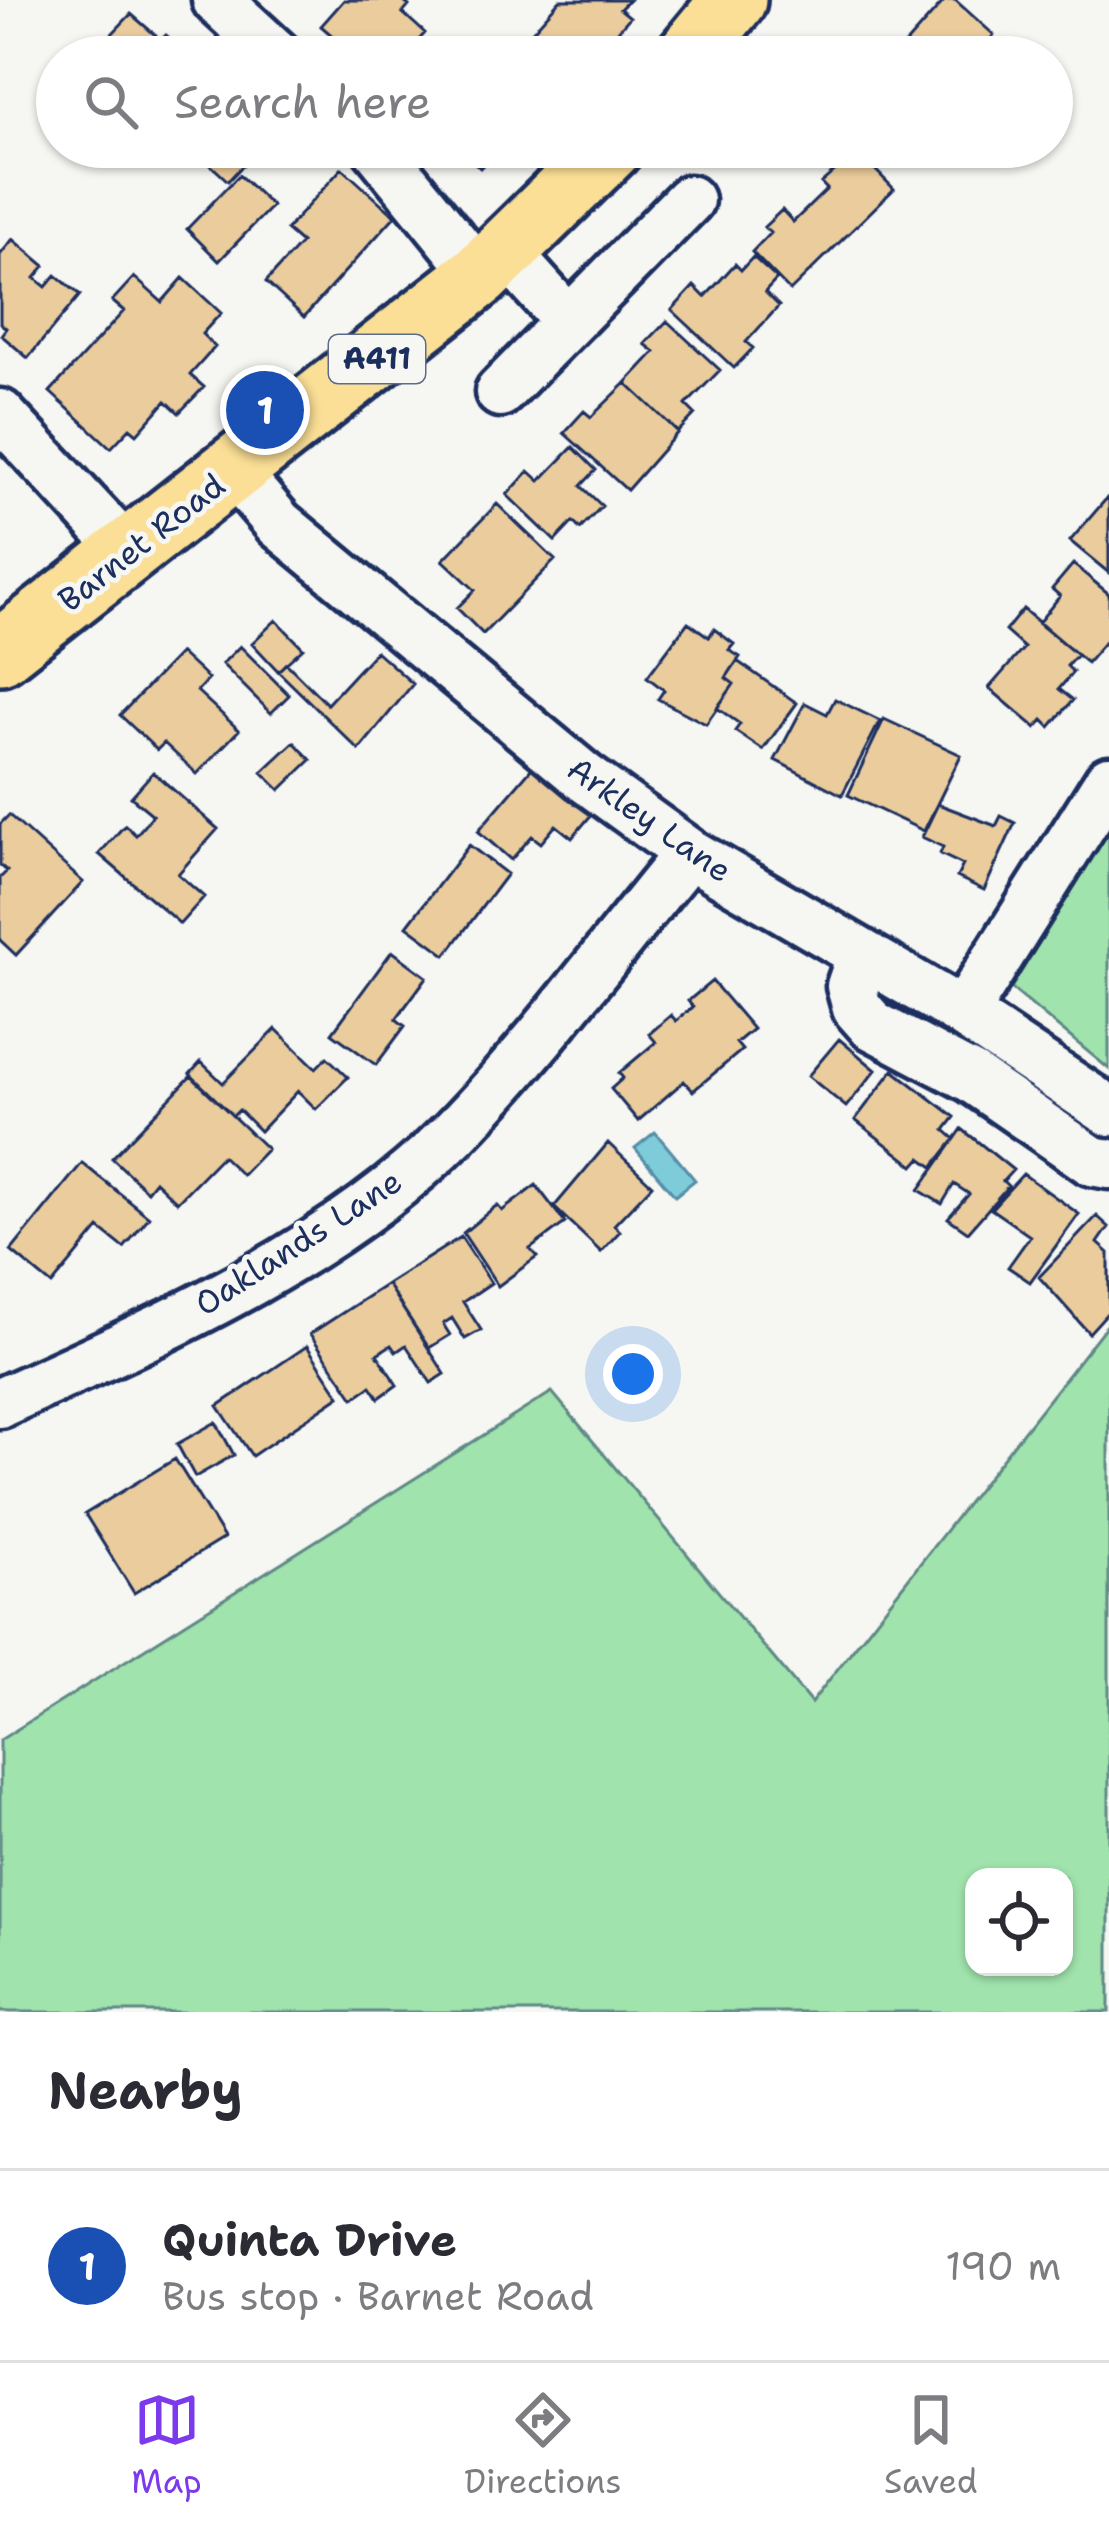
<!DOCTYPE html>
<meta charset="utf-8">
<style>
:root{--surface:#fff;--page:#f2f2f3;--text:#2b2b33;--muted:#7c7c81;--line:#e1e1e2;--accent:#7c3aed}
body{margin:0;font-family:"Shantell Sans",sans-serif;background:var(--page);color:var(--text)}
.controls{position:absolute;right:36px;bottom:36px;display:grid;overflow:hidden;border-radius:24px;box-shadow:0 3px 9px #0004}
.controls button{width:108px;height:108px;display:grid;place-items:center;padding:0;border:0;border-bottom:3px solid var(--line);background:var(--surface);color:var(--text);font:60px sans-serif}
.you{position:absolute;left:633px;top:1374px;width:42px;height:42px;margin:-30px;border:9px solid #fff;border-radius:50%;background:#1a73e8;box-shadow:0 0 0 18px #1a73e833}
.badge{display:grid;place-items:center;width:78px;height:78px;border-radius:50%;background:var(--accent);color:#fff;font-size:39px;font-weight:700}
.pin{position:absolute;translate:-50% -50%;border:6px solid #fff;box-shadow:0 3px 12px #0006}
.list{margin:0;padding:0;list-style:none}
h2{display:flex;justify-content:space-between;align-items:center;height:156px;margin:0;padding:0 48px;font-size:51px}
h2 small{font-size:39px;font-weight:400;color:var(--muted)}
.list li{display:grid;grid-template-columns:78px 1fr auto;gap:36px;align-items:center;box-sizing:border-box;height:192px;padding:0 48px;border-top:3px solid var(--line)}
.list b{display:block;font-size:45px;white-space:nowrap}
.list p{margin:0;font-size:39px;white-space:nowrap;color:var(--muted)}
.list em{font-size:39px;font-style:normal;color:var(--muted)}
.icon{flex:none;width:66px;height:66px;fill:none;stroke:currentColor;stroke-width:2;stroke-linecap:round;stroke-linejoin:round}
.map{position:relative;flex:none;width:1109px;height:2012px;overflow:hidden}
.search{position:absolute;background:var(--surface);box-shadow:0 3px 9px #0004;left:36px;right:36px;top:36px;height:132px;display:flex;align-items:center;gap:30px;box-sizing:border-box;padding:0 42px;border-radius:66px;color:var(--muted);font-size:45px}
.sheet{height:348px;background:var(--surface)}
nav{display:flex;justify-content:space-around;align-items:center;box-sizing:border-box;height:168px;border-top:3px solid var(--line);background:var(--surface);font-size:33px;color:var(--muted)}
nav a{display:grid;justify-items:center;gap:6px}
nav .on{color:var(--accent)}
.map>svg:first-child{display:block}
.green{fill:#a0e3ad;stroke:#5e8986;stroke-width:3;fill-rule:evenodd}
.water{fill:#7eccda;stroke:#568da8;stroke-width:3}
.building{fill:#ebcc9d;stroke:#1b2f5e;stroke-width:3}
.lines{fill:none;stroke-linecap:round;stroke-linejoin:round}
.minor-casing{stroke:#1b2f5e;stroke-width:57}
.major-casing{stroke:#1b2f5e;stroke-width:72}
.minor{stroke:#f6f6f2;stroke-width:48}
.major{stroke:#fbdf96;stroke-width:63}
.labels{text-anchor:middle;stroke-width:10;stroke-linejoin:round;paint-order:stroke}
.shield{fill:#f6f6f2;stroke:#5d6b8a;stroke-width:3}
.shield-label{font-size:30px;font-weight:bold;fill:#1b2f5e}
.street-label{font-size:33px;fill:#1b2f5e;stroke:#f6f6f2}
</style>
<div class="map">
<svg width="1109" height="2012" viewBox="0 0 1109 2012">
<rect width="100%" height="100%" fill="#f6f6f2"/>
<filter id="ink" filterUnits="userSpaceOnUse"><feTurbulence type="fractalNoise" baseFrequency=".00833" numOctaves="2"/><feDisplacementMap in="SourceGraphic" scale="24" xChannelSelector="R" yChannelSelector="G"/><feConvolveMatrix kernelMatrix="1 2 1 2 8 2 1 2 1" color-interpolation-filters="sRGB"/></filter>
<g filter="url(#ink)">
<!-- green -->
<path class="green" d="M1109,782v287l-120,-99z
M1109,1322v690h-1109v-272l552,-348 259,311zM974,1877h90v90h-90z"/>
<!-- water -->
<path class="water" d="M655,1132l40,48 -20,16 -40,-48z"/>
<!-- building -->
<path class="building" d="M344,0h58l7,6 -6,7 22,20 -21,24h-47l-36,-31z
M560,0h69l-9,9 10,8 -27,31 -4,-7 -15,16h-32l-24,-21z
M945,0h10l39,35 -21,22h-79z
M131,14l30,26 5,-5 25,22h-95l-3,-3z
M179,147h81l-32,34 -25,-23 -6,6z
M458,147h42l-20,21z
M833,147h20l41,42 -104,102 -38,-39 18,-19 -6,-6 18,-17 11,12 34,-33 -6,-6 17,-15 -13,-13z
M342,168l53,48 -91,101 -38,-35 35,-39 -15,-13z
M239,175l33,31 -53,55 -32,-32z
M13,239l32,27 -10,12 11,9 10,-12 24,20 -52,63 -27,-23 5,-7 -6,-5v-68z
M753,257l24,22 -12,13 14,14 -33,36 7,6 -19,20 -62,-58 22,-24 11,11 30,-33 6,6z
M134,277l28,25 21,-24 38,35 -19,21 13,13 -25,28 14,12 -25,26 -13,-12 -29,33 -7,-6 -19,20 -61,-56 74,-81 -12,-10z
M667,321l53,49 -34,35 9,9 -17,18 -52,-49 29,-31 -10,-8z
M626,383l52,49 -51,58 -63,-57 20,-22 7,6z
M573,447l23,23 -15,16 21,20 -22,23 -7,-7 -18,19 -48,-46 22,-24 11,10z
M1107,498l2,2v73l-39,-32z
M497,504l58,56 -72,74 -26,-26 18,-18 -32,-30z
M1073,564l36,30v43l-22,26 -49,-40 22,-27 -8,-7z
M1023,609l54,46 -10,11 6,6 -14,17 14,11 -23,27 -7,-7 -7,8 -47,-40 35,-40 -19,-17z
M276,620l27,28 -25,23 -26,-28z
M688,622l21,15 5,-8 20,15 -5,6 11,7 -14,21 8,6 -28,40 -48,-25 6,-9 -17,-13z
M240,646l49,49 -18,18 -49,-49z
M376,651l37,33 -54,66 -81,-79 8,-8 41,41z
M180,653l28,26 -11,12 42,39 -42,44 -33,-31 -7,7 -37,-35z
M737,661l60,42 -34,47 -28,-19 5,-7 -23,-16 17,-24 -8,-6z
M835,699l45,22 -38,74 -67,-35 30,-57 22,11z
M884,719l77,36 -37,76 -76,-36z
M294,742l17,18 -31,30 -18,-18z
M543,755l49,59 -20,24 -16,-13 -15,18 -9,-7 -21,24 -33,-29z
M153,772l65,57 -40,45 26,23 -24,27 -81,-70 26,-29 11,10 17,-20 -22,-18z
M938,804l58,22 5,-10 14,7 -31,67 -27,-13 6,-12 -23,-11 3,-7 -21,-10z
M9,815l74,67 -67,73 -16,-15v-62l7,-7 -7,-6v-41z
M469,845l38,29 -61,81 -39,-29z
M392,951l35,26 -31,42 9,7 -29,39 -44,-32z
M712,981l41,48 -17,14 6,7 -49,41 -9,-10 -46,40 -27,-32 12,-11 -4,-5 37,-31 -7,-8 22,-19 5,6 17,-14 -5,-6z
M276,1029l40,39 11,-11 21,20 -32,32 -18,-18 -38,40 -21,-21 -6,6 -43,-42 11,-12 22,21z
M839,1039l37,31 -30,37 -38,-31z
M893,1070l62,47 -10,13 10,9 -22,28 -12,-9 -7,8 -59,-46z
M191,1076l76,73 -25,26 -20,-19 -45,46 -22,-21 -8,10 -35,-33z
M962,1129l51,41 -10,11 5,5 -40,46 -20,-14 21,-24 -15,-10 -12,20 -23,-14z
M608,1143l44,42 -38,40 6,6 -19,21 -47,-45z
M82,1163l67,54 -25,31 -25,-20 -47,57 -41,-34z
M1023,1174l56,40 -49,68 -22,-15 22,-31 -39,-27z
M536,1185l29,38 -35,26 7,8 -39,29 -35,-53 34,-28 5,6z
M1097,1216l12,11 -11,16 11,10v58l-20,22 -50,-56z
M461,1237l30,46 -28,19 18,28 -16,9 -13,-21 -9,6 7,11 -21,13 -42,-64z
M387,1284l58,90 -14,9 -25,-38 -10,7 -5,-7 -14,9 20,31 -18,13 -8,-12 -17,12 -44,-64z
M307,1346l33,50 -88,60 -34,-50z
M216,1422l18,33 -39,22 -18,-33z
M175,1459l49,79 -90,55 -49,-79z"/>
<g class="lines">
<defs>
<path id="minor" d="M217,0l62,57
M376,147l104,128
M506,252l63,70
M500,392l189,-192
M0,414l128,138
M233,470l46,54 305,253 105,76 274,160 146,98
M862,954l-11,32 6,22 15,17 100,53 120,83 17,3
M963,1013l146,-232
M0,1403c156,-71 331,-146 454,-270 84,-86 158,-187 235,-280"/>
<path id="major" d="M687,57l47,-57
M0,652l480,-377 131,-128"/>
</defs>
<!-- minor casing -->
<use href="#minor" class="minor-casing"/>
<!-- major casing -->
<use href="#major" class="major-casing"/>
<!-- minor -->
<use href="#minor" class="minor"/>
<!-- major -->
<use href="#major" class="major"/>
</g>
</g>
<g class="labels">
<!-- shield labels -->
<rect class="shield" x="329" y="335" width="96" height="48" rx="9"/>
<g class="shield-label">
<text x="377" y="369">A411</text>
</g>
<!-- street labels -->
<g class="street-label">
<text transform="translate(141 542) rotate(-38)" y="12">Barnet Road</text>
<text transform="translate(650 819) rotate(35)" y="12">Arkley Lane</text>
<text transform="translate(298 1242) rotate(-33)" y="12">Oaklands Lane</text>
</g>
</g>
</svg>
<div class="controls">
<button><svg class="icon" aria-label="locate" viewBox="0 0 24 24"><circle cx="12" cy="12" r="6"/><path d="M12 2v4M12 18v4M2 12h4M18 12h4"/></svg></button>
</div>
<div class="you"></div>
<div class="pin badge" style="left:265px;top:410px;background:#1a4fb4">1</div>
<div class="search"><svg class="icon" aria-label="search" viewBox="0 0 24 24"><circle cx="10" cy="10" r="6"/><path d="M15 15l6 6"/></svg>Search here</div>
</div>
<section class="sheet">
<h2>Nearby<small></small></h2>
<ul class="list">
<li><span class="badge" style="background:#1a4fb4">1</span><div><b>Quinta Drive</b><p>Bus stop · Barnet Road</p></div><em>190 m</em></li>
</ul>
</section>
<nav>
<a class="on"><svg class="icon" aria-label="map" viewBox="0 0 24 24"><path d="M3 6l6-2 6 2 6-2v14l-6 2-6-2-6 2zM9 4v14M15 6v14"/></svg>Map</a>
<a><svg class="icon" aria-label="directions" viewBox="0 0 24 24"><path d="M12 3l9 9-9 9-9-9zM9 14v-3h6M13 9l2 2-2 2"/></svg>Directions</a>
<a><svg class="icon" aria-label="saved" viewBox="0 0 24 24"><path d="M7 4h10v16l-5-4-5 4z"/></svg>Saved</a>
</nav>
